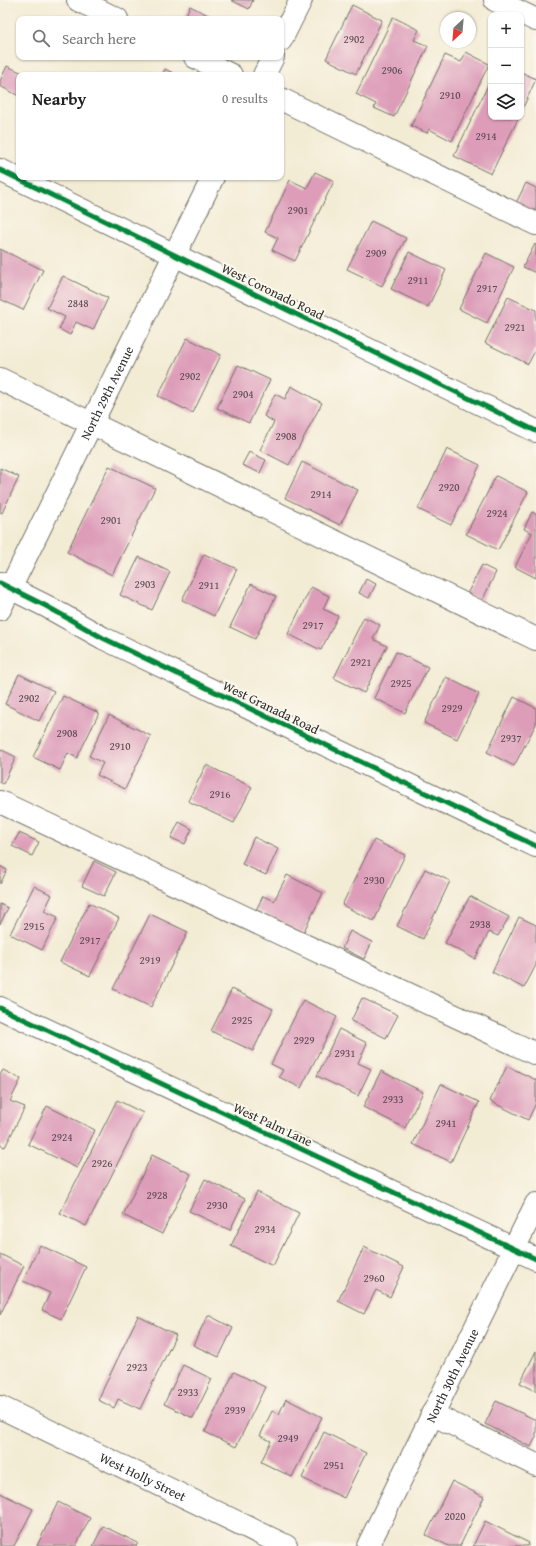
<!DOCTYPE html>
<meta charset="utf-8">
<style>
:root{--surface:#fff;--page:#f6f6f6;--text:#222;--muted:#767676;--line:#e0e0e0}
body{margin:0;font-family:"Gentium Book Plus",serif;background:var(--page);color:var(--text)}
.controls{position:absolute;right:12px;top:12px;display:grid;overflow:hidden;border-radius:8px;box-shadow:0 1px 3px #0004}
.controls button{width:36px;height:36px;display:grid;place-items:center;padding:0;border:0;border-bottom:1px solid var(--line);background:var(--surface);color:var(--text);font:20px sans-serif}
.compass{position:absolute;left:440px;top:12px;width:36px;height:36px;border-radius:50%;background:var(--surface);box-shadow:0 1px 3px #0004;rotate:206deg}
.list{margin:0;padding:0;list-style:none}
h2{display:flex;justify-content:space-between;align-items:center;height:52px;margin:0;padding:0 16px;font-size:17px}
h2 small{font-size:13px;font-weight:400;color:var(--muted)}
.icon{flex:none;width:22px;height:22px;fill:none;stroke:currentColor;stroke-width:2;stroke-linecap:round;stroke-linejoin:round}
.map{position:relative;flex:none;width:536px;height:1546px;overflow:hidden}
.search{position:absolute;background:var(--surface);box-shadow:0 1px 3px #0004;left:16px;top:16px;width:268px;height:44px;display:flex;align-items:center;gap:10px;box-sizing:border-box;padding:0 14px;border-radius:8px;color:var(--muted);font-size:15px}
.panel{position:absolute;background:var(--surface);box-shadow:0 1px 3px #0004;left:16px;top:72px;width:268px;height:108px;border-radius:8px}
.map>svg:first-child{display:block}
.building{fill:#dd9db9}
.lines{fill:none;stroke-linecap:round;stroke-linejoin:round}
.minor-casing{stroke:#716f66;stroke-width:24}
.minor{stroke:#fff;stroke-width:22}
.cycleway-casing{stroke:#fbf7ec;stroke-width:8}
.cycleway{stroke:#00873e;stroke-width:5}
.labels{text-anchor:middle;stroke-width:4;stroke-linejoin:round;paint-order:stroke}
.number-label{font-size:11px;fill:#58484e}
.street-label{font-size:13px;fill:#2b2b2b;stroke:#fbf7ec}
</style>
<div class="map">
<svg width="536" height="1546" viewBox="0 0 536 1546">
<rect width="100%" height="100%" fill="#fbf7ec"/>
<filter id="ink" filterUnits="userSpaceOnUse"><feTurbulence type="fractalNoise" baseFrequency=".025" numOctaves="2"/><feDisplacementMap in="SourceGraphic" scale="8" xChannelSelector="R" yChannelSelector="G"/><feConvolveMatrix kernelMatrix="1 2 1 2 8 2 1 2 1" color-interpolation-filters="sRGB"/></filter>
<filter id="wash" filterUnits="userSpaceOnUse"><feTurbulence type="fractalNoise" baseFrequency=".012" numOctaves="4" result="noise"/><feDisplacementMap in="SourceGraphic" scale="16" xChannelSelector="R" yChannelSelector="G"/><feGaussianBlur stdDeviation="0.9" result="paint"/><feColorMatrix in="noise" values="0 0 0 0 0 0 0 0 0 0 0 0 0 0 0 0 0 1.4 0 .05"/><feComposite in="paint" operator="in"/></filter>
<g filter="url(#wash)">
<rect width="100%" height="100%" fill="#f3ecd5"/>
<g id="blocks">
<!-- building -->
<path class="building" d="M231,0h22l-4,9z
M352,5l30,15 -26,54 -30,-15z
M190,6l26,13h-32z
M393,17l26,13 -5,10 14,6 -34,71 -20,-9 2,-4 -20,-10z
M466,52l23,12 -37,77 -23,-12 -2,4 -16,-7 34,-71 16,7z
M7,66l20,9h-8v21l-19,-10v-5z
M165,69l12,6h-15z
M521,72l15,7 -15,33z
M491,79v38h28l-28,57 -37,-18z
M315,172l19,9 -39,80 -23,-11 6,-12 -13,-6 25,-52 17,8z
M526,183l10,5v29l-22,-10z
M371,221l35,17 -24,48 -35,-17z
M535,244l1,1v28l-13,-6z
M0,249l43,21 -20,40 -23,-11z
M409,252l37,18 -18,37 -37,-18z
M486,253l28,14 -27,56 -28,-14z
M63,276l45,22 -15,32 -17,-8 -6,13 -11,-6 6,-12 -18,-9z
M508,297l28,13v39l-8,15 -43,-21z
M187,338l34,17 -28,58 -35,-17z
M238,365l32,15 -21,43 -32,-15z
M291,386l31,17 -33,62 -29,-15 14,-28 -10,-6 11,-22 10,5z
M447,449l33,16 -29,60 -33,-16z
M249,452l17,8 -6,13 -18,-8z
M302,462l56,28 -18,35 -55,-27z
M109,466l46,22 -43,87 -45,-23z
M0,468l19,9 -17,36 -2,-1z
M496,476l32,16 -30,58 -32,-16z
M532,512l4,2v64l-21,-11 17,-34 -8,-4z
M204,554l33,15 -23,47 -32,-16z
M139,557l31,15 -18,38 -32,-15z
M482,565l14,7 -14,29 -15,-7z
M366,579l10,5 -7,14 -10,-5z
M251,584l25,12 -21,43 -25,-12z
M311,587l18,9 -6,13 15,7 -17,34 -33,-16z
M364,617l16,8 -7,14 14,7 -23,47 -30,-15z
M396,652l32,15 -23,46 -31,-15z
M19,674l35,17 -15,30 -34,-17z
M446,677l33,17 -22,45 -33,-16z
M63,696l36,17 -22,45 -9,-5 -8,17 -27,-13z
M514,697l22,11v16l-22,42 -27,-14z
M109,715l42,21 -26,53 -28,-14 6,-12 -14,-7z
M0,749l16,8 -13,27 -3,-2z
M206,765l46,22 -18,36 -46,-22z
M179,822l13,7 -7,15 -14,-6z
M19,833l20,9 -7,14 -20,-10z
M254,837l24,12 -12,26 -24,-11z
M374,840l31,15 -31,66 -32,-16z
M94,861l22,11 -12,24 -22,-10z
M0,866l7,4 -7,14z
M425,869l25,12 -27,58 -26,-13z
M287,875l36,18 -20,40 -47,-23 7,-14 11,5z
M34,886l18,9 -8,16 14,6 -16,33 -32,-16z
M470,896l39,21 -11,19 -9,-4 -14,27 -30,-16z
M89,903l30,15 -29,58 -30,-14z
M0,904l8,4 -8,16z
M150,914l38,18 -37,75 -38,-18z
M519,917l17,8v40l-12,23 -32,-16z
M350,931l22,11 -8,17 -22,-11z
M232,989l41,20 -20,42 -42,-20z
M362,998l36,17 -12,23 -35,-17z
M303,1000l34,17 -36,71 -22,-11 4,-7 -12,-6z
M339,1029l28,14 -9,20 13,6 -13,27 -41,-20z
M507,1066l29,14v23l-8,17 -38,-19z
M3,1070l18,9 -11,22 15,6 -20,40 -5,-2v-70z
M381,1071l42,21 -18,36 -42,-21z
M441,1084l38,18 -28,60 -38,-18z
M117,1100l26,13 -57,113 -26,-13z
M47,1106l48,24 -18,38 -49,-24z
M152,1155l39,19 -29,60 -39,-19z
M205,1179l40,20 -15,31 -41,-19z
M257,1192l42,21 -26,53 -42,-20z
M40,1245l46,22 -25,52 -19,-9 8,-17 -27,-12z
M364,1247l40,20 -14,30 -14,-7 -12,24 -26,-13z
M0,1254l24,12 -24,49z
M208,1315l25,13 -14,29 -26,-12z
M138,1316l38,19 -36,74 -22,-10 -4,9 -16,-8z
M536,1351v40l-16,-8z
M183,1365l29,14 -19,39 -29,-14z
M234,1372l31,15 -29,60 -31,-15z
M286,1399l36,18 -30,60 -31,-15 10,-21 -11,-5 12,-25 7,3z
M496,1401l40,19v17l-5,10 -46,-23z
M324,1432l42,21 -22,45 -42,-20z
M452,1481l32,16 -24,49h-11l-23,-11z
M0,1493l33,16 -19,37h-14z
M58,1502l32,16 -14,28h-39z
M485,1521l44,22 -1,3h-55z
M103,1526l35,17 -2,3h-43z"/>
</g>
</g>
<g filter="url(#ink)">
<use href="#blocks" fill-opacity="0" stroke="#716f66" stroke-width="1"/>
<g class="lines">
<defs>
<g id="minor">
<path d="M78,0l39,19"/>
<path d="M495,0l41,20"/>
<path d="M281,40l20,-40"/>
<path d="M195,57l36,18"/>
<path d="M264,75l9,-18"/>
<path d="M281,99l255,125"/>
<path d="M0,170l536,261"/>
<path d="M0,379l536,260"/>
<path d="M0,583l46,23 57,32 433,208"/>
<path id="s1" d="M0,609l213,-432"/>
<path d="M0,802l536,252"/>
<path d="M0,1008l536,251"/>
<path id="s2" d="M0,1407l286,139"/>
<path d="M432,1414l104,51"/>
<path id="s3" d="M368,1546l168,-342"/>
</g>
</defs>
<!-- minor casing -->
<use href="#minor" class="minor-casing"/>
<!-- minor -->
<use href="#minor" class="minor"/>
<defs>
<path id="cycleway" d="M0,170l536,261
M0,583l46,23 57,32 433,208
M0,1008l536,251"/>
</defs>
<!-- cycleway casing -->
<use href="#cycleway" class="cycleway-casing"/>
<!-- cycleway -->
<use href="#cycleway" class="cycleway"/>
</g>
</g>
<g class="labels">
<!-- number labels -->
<g class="number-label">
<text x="354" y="43">2902</text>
<text x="392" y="74">2906</text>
<text x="450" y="99">2910</text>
<text x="486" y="140">2914</text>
<text x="298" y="214">2901</text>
<text x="376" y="257">2909</text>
<text x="418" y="284">2911</text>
<text x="487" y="292">2917</text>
<text x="78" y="307">2848</text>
<text x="515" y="331">2921</text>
<text x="190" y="380">2902</text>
<text x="243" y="398">2904</text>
<text x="286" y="440">2908</text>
<text x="449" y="491">2920</text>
<text x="321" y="498">2914</text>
<text x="497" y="517">2924</text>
<text x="111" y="524">2901</text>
<text x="145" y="588">2903</text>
<text x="209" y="589">2911</text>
<text x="313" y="629">2917</text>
<text x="361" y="666">2921</text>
<text x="401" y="687">2925</text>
<text x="29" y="702">2902</text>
<text x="452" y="712">2929</text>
<text x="67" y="737">2908</text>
<text x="511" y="742">2937</text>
<text x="120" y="750">2910</text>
<text x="220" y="798">2916</text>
<text x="374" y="884">2930</text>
<text x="480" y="928">2938</text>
<text x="34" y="930">2915</text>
<text x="90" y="944">2917</text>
<text x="150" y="964">2919</text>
<text x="242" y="1024">2925</text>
<text x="304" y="1044">2929</text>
<text x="345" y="1057">2931</text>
<text x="393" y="1103">2933</text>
<text x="446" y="1127">2941</text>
<text x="62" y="1141">2924</text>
<text x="102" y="1167">2926</text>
<text x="157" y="1199">2928</text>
<text x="217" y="1209">2930</text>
<text x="265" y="1233">2934</text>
<text x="374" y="1282">2960</text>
<text x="137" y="1371">2923</text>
<text x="188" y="1396">2933</text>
<text x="235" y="1414">2939</text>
<text x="288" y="1442">2949</text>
<text x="334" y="1469">2951</text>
<text x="455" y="1520">2020</text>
</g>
<!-- street labels -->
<g class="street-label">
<text transform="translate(273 291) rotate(26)" y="5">West Coronado Road</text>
<text dy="5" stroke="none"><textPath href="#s1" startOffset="241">North 29th Avenue</textPath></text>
<text transform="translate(271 707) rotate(26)" y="5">West Granada Road</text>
<text transform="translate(273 1124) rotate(25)" y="5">West Palm Lane</text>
<text dy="5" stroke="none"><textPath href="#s3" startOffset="190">North 30th Avenue</textPath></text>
<text dy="5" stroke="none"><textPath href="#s2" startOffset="159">West Holly Street</textPath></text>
</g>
</g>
</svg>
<div class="controls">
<button>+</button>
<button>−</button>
<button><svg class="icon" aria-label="layers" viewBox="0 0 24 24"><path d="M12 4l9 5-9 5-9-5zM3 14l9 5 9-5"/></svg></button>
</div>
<svg class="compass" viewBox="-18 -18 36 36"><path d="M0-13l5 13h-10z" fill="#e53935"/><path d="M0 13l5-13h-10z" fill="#767676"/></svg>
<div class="search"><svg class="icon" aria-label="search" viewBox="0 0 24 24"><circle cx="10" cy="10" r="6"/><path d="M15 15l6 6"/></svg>Search here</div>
<section class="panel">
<h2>Nearby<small>0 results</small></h2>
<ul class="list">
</ul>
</section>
</div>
